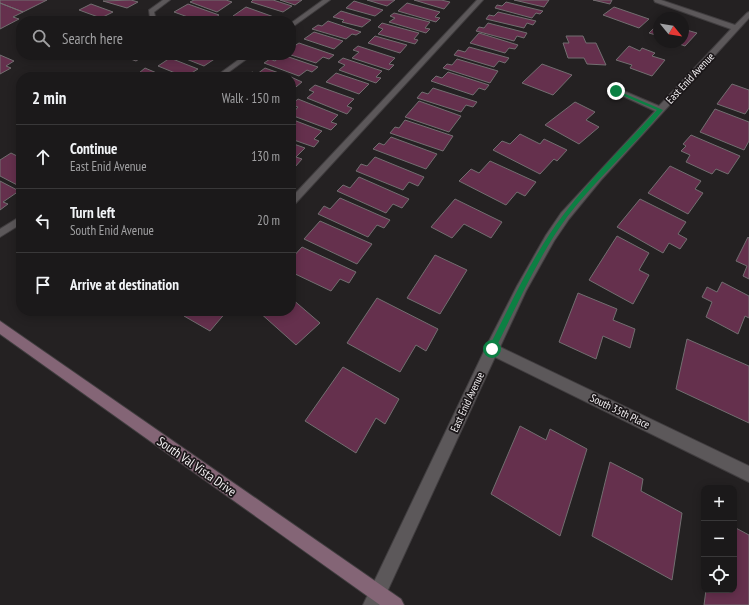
<!DOCTYPE html>
<meta charset="utf-8">
<style>
:root{--surface:#1b191a;--page:#242223;--text:#f1f3f6;--muted:#a0a0a2;--line:#393839}
body{margin:0;font-family:"PT Sans Narrow",sans-serif;background:var(--page);color:var(--text)}
.controls{position:absolute;right:12px;bottom:12px;display:grid;overflow:hidden;border-radius:8px;box-shadow:0 2px 10px #0003}
.controls button{width:36px;height:36px;display:grid;place-items:center;padding:0;border:0;border-bottom:1px solid var(--line);background:var(--surface);color:var(--text);font:20px sans-serif}
.compass{position:absolute;left:653px;top:12px;width:36px;height:36px;border-radius:50%;background:var(--surface);box-shadow:0 2px 10px #0003;rotate:120deg}
.stop{position:absolute;width:12px;height:12px;margin:-9px;border:3px solid #0b8043;border-radius:50%;background:#fff}
.stop.end{background:#0b8043;border-color:#fff;box-shadow:0 1px 4px #0008}
.list{margin:0;padding:0;list-style:none}
h2{display:flex;justify-content:space-between;align-items:center;height:52px;margin:0;padding:0 16px;font-size:17px}
h2 small{font-size:13px;font-weight:400;color:var(--muted)}
.list li{display:grid;grid-template-columns:26px 1fr auto;gap:12px;align-items:center;box-sizing:border-box;height:64px;padding:0 16px;border-top:1px solid var(--line)}
.list b{display:block;font-size:15px;white-space:nowrap}
.list p{margin:0;font-size:13px;white-space:nowrap;color:var(--muted)}
.list em{font-size:13px;font-style:normal;color:var(--muted)}
.icon{flex:none;width:22px;height:22px;fill:none;stroke:currentColor;stroke-width:2;stroke-linecap:round;stroke-linejoin:round}
.map{position:relative;flex:none;width:749px;height:605px;overflow:hidden}
.search{position:absolute;background:var(--surface);box-shadow:0 2px 10px #0003;left:16px;top:16px;width:280px;height:44px;display:flex;align-items:center;gap:10px;box-sizing:border-box;padding:0 14px;border-radius:16px;color:var(--muted);font-size:15px}
.panel{position:absolute;background:var(--surface);box-shadow:0 2px 10px #0003;left:16px;top:72px;width:280px;height:244px;border-radius:16px}
.map>svg:first-child{display:block}
.building{fill:#65304d;stroke:#726e70}
.lines{fill:none;stroke-linecap:round;stroke-linejoin:round}
.lane-casing{stroke:#403d3f;stroke-width:2}
.street-casing{stroke:#403d3f;stroke-width:2}
.secondary-casing{stroke:#403d3f;stroke-width:2}
.lane{fill:#5c585a;fill-rule:evenodd}
.street{fill:#5c585a;fill-rule:evenodd}
.secondary{fill:#846576;fill-rule:evenodd}
.route{fill:#0b8043}
.labels{text-anchor:middle;stroke-width:3.5;stroke-linejoin:round;paint-order:stroke}
.street-label{font-size:11px;fill:#f5f2f4;stroke:#1b1719}
.near-street-label{font-size:13px;fill:#f5f2f4;stroke:#1b1719}
</style>
<div class="map">
<svg width="749" height="605" viewBox="0 0 749 605">
<rect width="100%" height="100%" fill="#242122"/>
<!-- building -->
<path class="building" d="M0,0h47l-24,12 -23,-9z
M131,0l7,2 -11,6 -24,-7z
M194,0h32l6,2 -15,10 -27,-10z
M253,0h20l19,6 -9,6 -32,-10z
M280,0h22l-7,5z
M367,0h28l-8,6z
M414,0h27l9,2 -6,7z
M514,0h35l-5,7z
M593,0h19l-2,4z
M354,1l29,9 -8,6 -29,-8z
M506,2l37,9 -3,3 -4,-1 -4,5 -37,-10 2,-3 5,1z
M0,3l23,9 -10,5 6,2 -19,10z
M407,3l33,9 -5,5 5,1 -4,4 -38,-11z
M91,4l22,8 -12,6 -22,-8z
M188,4l31,11 -7,5 -6,-2 -7,3 -25,-9z
M246,7l28,10 -6,4h-19l-16,-5z
M614,7l35,12 -10,9 -36,-13z
M341,11l30,9 -9,7 -20,-5 2,-2 -11,-3z
M498,12l38,9 -3,4 -6,-2 -3,5 -38,-9 3,-4 5,1z
M394,13l36,9 -5,6 5,1 -4,4 -37,-11 6,-4 -5,-2z
M328,21l33,11 -5,3 -4,-1 -6,5 -34,-10 6,-4 4,1z
M382,23l37,10 -5,6 4,1 -3,4 -37,-10 5,-5 -5,-2z
M488,23l39,10 -3,5 -7,-2 -3,5 -38,-10 3,-4 5,1z
M659,23v13l-10,-3z
M683,29l14,4 -12,13 -11,-4h9z
M314,32l29,9 -9,8 -30,-10z
M479,33l39,12 -3,4 -6,-1 -4,5 -35,-10z
M375,36l32,9 -7,8 -32,-10z
M566,36h17l3,7h10l10,22 -19,-1 -3,-6h-16l-5,-15h6z
M299,43l35,12 -5,4 -6,-2 -7,6 -25,-8v-7z
M358,46l37,12 -6,6 5,1 -5,5 -37,-12 7,-6 -6,-2z
M629,46l11,5 2,-3 13,5 -3,3 13,4 -13,16 -22,-8 2,-3 -16,-5z
M469,47l40,11 -4,5 -6,-2 -5,6 -40,-12 4,-5 7,2z
M0,55l14,6 -8,5 5,2 -11,6z
M120,55h25l-9,6z
M176,55h40l3,1 -15,10z
M282,55h1l35,12 -6,5 -5,-2 -8,6 -35,-13 6,-4 5,2z
M170,58l28,11 -13,8 -27,-11z
M343,58l39,13 -6,6 5,1 -5,5 -37,-13 6,-5 -7,-3z
M457,59l41,12 -8,12 -47,-15 4,-4 5,1z
M542,64l30,11 -19,20 -31,-12z
M145,68l21,9h-27l4,-2 -4,-2z
M265,68l25,9h-44l6,-5 5,2z
M448,72l41,13 -4,5 -6,-2 -6,7 -42,-14 5,-5 6,2z
M336,73l33,11 -10,10 -33,-12z
M291,77l11,5 -11,9z
M732,84l17,6v18l-4,6 -28,-10z
M315,85l39,14 -7,7 5,2 -5,6 -40,-16 7,-6 -5,-2z
M433,88l44,14 -4,5 -7,-2 -5,7 -44,-14 5,-6 6,2z
M298,99l40,16 -7,7 6,2 -6,6 -40,-15 7,-8 -7,-2z
M419,101l42,15 -12,16 -44,-15z
M575,102l20,10 -9,8 13,7 -20,17 -34,-19z
M715,109l34,13v19l-5,9 -44,-18z
M291,119l31,12 -8,8 5,2 -5,6 -23,-8z
M405,120l48,16 -10,15 -53,-18 5,-6 4,1z
M520,134l20,10 4,-5 23,11 -10,11 -3,-2 -14,15 -47,-24 9,-9 8,3z
M691,135l49,21 -12,18 -12,-5 -4,5 -26,-12 4,-7 -9,-4 5,-5 -3,-2z
M391,137l46,17 -11,15 -53,-20 6,-6 5,2z
M291,143l14,5 -9,9 6,2 -7,8 -4,-2z
M11,153l10,5v29l-21,-11v-16z
M375,157l49,20 -6,9 -9,-4 -6,8 -47,-19 5,-7 6,2z
M490,161l46,21 -11,14 -8,-4 -11,13 -47,-24 12,-12 8,4z
M670,166l31,15 -6,8 8,4 -15,21 -40,-21z
M359,177l50,22 -7,9 -9,-4 -7,9 -49,-22 6,-6 7,3z
M0,181l19,10 -16,11 5,2 -8,6z
M340,198l50,22 -6,8 -7,-3 -9,12 -50,-23 6,-8 6,3z
M455,199l47,23 -11,16 -27,-14 -12,14 -21,-11z
M640,199l46,23 -8,12 9,5 -7,10 -11,-6 -6,10 -46,-26z
M320,221l52,23 -15,20 -53,-25z
M617,236l32,17 -10,17 10,5 -16,29 -44,-24z
M748,237l1,1v41l-6,-3 4,-10 -11,-5z
M302,247l54,25 -7,11 -9,-4 -9,12 -40,-19v-13z
M435,255l32,15 -27,44 -33,-16z
M722,282l27,14v22l-4,-2 -7,18 -32,-17 6,-15 -10,-5 5,-10 10,5z
M578,293l39,16 -4,11 22,9 -5,19 -27,-12 -7,23 -37,-17z
M291,298l29,25 -24,22 -38,-34h33z
M377,298l61,31 -12,22 -10,-6 -16,27 -53,-29z
M188,311h39l-17,20 -26,-15z
M687,339l62,27v57l-73,-34z
M343,367l56,32 -14,25 -9,-6 -20,35 -51,-32z
M520,426l26,14 4,-11 37,20 -27,87 -69,-42z
M610,462l33,17 -2,12 41,22 -10,67 -80,-44z
M734,527l15,8v70h-45l2,-15h28z"/>
<g class="lines">
<defs>
<path id="lane" d="M163,0h7l-16,12 1,4 8,5h-8l-5,-3 -1,-8z
M323,0h7l-39,28v-5z
M477,0h6l-189,205 -3,1v-8z
M245,55h7l-30,22h-7z
M21,216v8l-21,13v-8z"/>
<path id="street" d="M654,0h7l74,25 12,-12 2,-1v6l-148,162 -32,39 -15,22 -28,50 -26,56 249,119v16l-254,-125 -114,248h-18l124,-260 30,-59 29,-51 15,-22 94,-102 -43,-20 1,-2h6l40,17 72,-77 -76,-27z"/>
<path id="secondary" d="M0,321l401,278 3,6h-24l-380,-271z"/>
</defs>
<!-- lane casing -->
<use href="#lane" class="lane-casing"/>
<!-- street casing -->
<use href="#street" class="street-casing"/>
<!-- secondary casing -->
<use href="#secondary" class="secondary-casing"/>
<!-- lane -->
<use href="#lane" class="lane"/>
<!-- street -->
<use href="#street" class="street"/>
<!-- secondary -->
<use href="#secondary" class="secondary"/>
</g>
<!-- route -->
<path class="route" d="M616,90l47,20c-30,37 -67,69 -96,107 -30,41 -50,89 -73,134h-5v-4c23,-45 44,-93 75,-133 28,-37 62,-70 93,-104l-42,-18z"/>
<g class="labels">
<!-- street labels -->
<g class="street-label">
<text transform="translate(690 78) rotate(-47)" y="4">East Enid Avenue</text>
<text transform="translate(467 402) rotate(-65)" y="4">East Enid Avenue</text>
<text transform="translate(620 411) rotate(26)" y="4">South 35th Place</text>
</g>
<!-- near-street labels -->
<g class="near-street-label">
<text transform="translate(197 466) rotate(35)" y="5">South Val Vista Drive</text>
</g>
</g>
</svg>
<div class="controls">
<button>+</button>
<button>−</button>
<button><svg class="icon" aria-label="locate" viewBox="0 0 24 24"><circle cx="12" cy="12" r="6"/><path d="M12 2v4M12 18v4M2 12h4M18 12h4"/></svg></button>
</div>
<svg class="compass" viewBox="-18 -18 36 36"><path d="M0-13l5 13h-10z" fill="#e53935"/><path d="M0 13l5-13h-10z" fill="#a0a0a2"/></svg>
<div class="stop" style="left:492px;top:349px"></div>
<div class="stop end" style="left:616px;top:91px"></div>
<div class="search"><svg class="icon" aria-label="search" viewBox="0 0 24 24"><circle cx="10" cy="10" r="6"/><path d="M15 15l6 6"/></svg>Search here</div>
<section class="panel">
<h2>2 min<small>Walk · 150 m</small></h2>
<ul class="list">
<li><svg class="icon" aria-label="ahead" viewBox="0 0 24 24"><path d="M12 20V5M6 11l6-6 6 6"/></svg><div><b>Continue</b><p>East Enid Avenue</p></div><em>130 m</em></li>
<li><svg class="icon" aria-label="left" viewBox="0 0 24 24"><path d="M17 20v-9H6M10 6l-5 5 5 5"/></svg><div><b>Turn left</b><p>South Enid Avenue</p></div><em>20 m</em></li>
<li><svg class="icon" aria-label="arrive" viewBox="0 0 24 24"><path d="M6 21V4h12l-3 4 3 4H6"/></svg><div><b>Arrive at destination</b></div></li>
</ul>
</section>
</div>
